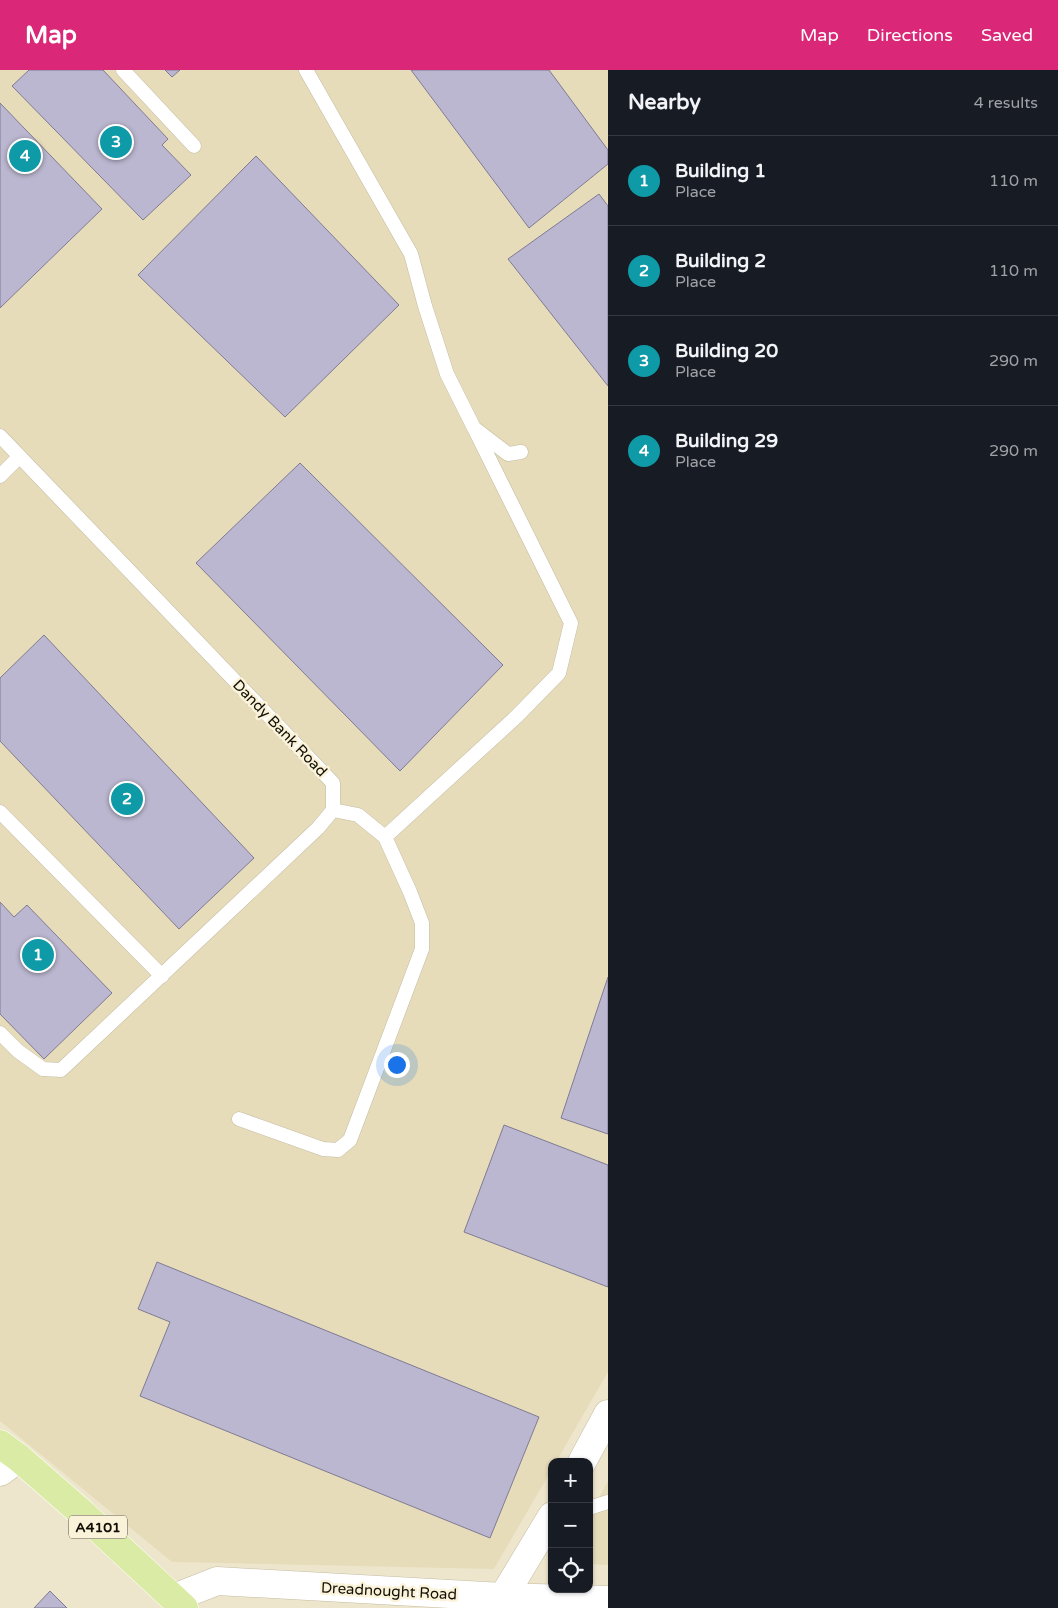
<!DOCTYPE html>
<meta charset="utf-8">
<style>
:root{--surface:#171b24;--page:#242831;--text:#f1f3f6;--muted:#9ea1a6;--line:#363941;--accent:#db2777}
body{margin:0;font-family:"Varela Round",sans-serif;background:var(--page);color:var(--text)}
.controls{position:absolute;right:15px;bottom:15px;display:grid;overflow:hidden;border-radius:10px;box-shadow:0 1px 4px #0004}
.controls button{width:45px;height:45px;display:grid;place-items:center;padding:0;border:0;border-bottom:1px solid var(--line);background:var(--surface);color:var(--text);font:25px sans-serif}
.you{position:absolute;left:396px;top:994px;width:18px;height:18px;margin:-12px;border:4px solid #fff;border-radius:50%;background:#1a73e8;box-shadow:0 0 0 8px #1a73e833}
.badge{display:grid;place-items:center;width:32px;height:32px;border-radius:50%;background:var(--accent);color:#fff;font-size:16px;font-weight:700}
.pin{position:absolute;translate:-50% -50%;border:2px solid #fff;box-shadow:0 1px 5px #0006}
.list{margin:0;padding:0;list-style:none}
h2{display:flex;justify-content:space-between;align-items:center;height:65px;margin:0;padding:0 20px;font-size:21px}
h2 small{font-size:16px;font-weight:400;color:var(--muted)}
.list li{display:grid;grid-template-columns:32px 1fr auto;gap:15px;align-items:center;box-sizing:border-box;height:90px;padding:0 20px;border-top:1px solid var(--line)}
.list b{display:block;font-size:19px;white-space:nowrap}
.list p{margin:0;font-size:16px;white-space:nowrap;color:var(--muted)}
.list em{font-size:16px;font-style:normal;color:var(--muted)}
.icon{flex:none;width:28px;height:28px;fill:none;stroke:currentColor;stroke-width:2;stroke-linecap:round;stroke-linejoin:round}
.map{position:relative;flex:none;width:608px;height:1538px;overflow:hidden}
header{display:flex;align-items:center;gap:30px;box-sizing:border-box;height:70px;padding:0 25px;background:var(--accent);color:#fff}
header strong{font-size:24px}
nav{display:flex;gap:28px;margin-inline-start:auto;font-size:18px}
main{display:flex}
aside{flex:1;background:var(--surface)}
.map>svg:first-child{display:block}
.built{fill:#e6dcba}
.building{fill:#bbb7d0;stroke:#7f7b93}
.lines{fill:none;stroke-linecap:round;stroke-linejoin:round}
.service-casing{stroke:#c4bca3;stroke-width:15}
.minor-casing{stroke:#c4bca3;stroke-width:29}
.tertiary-casing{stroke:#c4bca3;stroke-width:29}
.primary-casing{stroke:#fff;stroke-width:29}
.service{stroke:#fff;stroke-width:14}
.minor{stroke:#fff;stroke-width:28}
.tertiary{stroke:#fff;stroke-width:28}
.primary{stroke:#daeba5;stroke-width:28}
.labels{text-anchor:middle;stroke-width:5;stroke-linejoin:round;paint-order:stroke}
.shield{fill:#fbf3d9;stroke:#585345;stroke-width:1}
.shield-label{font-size:14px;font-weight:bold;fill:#120f06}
.street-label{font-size:15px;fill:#120f06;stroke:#fbf3d9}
</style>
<header>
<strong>Map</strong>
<nav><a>Map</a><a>Directions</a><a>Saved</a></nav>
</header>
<main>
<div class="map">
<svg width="608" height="1538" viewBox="0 0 608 1538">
<rect width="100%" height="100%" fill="#eee6cc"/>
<!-- built -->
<path class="built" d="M0,0h608v1302l-52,90h-4v7l-58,100 -322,-7 -172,-141z
M608,1411v84l-19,-1v-49z"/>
<!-- building -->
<path class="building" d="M29,0h74l65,69 -6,6 29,30 -48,45 -131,-134z
M165,0h15l-8,7z
M411,0h138l59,80v14l-79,64z
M0,33l102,106 -102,99z
M256,86l143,149 -114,112 -147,-142z
M599,124l9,12v180l-100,-127z
M300,393l203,202 -103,106 -204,-208z
M44,565l210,223 -75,71 -179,-188v-63z
M0,832l14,15 13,-12 85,88 -68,66 -44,-45z
M608,907v157l-47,-16z
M504,1055l104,40v122l-144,-55z
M157,1192l382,155 -49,121 -350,-142 30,-74 -32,-13z
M50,1521l17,17h-33z"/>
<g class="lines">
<defs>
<path id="service" d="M123,0l71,76
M306,0l105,184 14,52 22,68 27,54 34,26 13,-2
M0,366l333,347v27l-15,18 -257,242 -18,-1 -25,-18 -18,-18
M0,406l19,-19
M333,740l25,5 27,22 132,-121 42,-43 12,-50 -97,-195
M0,742l162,164
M239,1049l84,30 15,1 12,-10 72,-191v-26l-12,-31 -25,-55
M589,1438l19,-6"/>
<path id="minor" d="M582,1392l26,-48
M0,1402l19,-14
M503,1527l49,-81"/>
<path id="tertiary" d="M174,1528l43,-17 286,16 105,3"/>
<path id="primary" d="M0,1374l19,14 64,56 101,94"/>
</defs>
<!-- service casing -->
<use href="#service" class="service-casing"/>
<!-- minor casing -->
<use href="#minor" class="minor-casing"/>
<!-- tertiary casing -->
<use href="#tertiary" class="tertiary-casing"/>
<!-- primary casing -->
<use href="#primary" class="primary-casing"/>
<!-- service -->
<use href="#service" class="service"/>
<!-- minor -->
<use href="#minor" class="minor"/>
<!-- tertiary -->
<use href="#tertiary" class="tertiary"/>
<!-- primary -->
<use href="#primary" class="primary"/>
</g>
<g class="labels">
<!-- shield labels -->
<rect class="shield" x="69" y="1445.5" width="58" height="23" rx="4"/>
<g class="shield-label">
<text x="98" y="1462">A4101</text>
</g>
<!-- street labels -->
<g class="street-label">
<text transform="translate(280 658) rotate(46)" y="5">Dandy Bank Road</text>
<text transform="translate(389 1521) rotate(3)" y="5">Dreadnought Road</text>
</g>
</g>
</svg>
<div class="controls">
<button>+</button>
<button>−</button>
<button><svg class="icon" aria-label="locate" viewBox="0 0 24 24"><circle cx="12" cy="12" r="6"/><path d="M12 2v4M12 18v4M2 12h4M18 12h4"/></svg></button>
</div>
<div class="you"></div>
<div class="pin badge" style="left:38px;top:885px;background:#0f9aa8">1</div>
<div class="pin badge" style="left:127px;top:729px;background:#0f9aa8">2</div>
<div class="pin badge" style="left:116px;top:72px;background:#0f9aa8">3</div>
<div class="pin badge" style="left:25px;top:86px;background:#0f9aa8">4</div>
</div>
<aside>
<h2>Nearby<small>4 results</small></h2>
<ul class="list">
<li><span class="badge" style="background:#0f9aa8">1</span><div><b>Building 1</b><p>Place</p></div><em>110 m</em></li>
<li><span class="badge" style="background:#0f9aa8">2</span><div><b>Building 2</b><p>Place</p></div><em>110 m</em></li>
<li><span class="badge" style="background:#0f9aa8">3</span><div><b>Building 20</b><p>Place</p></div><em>290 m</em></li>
<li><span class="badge" style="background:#0f9aa8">4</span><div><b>Building 29</b><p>Place</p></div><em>290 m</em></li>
</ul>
</aside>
</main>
